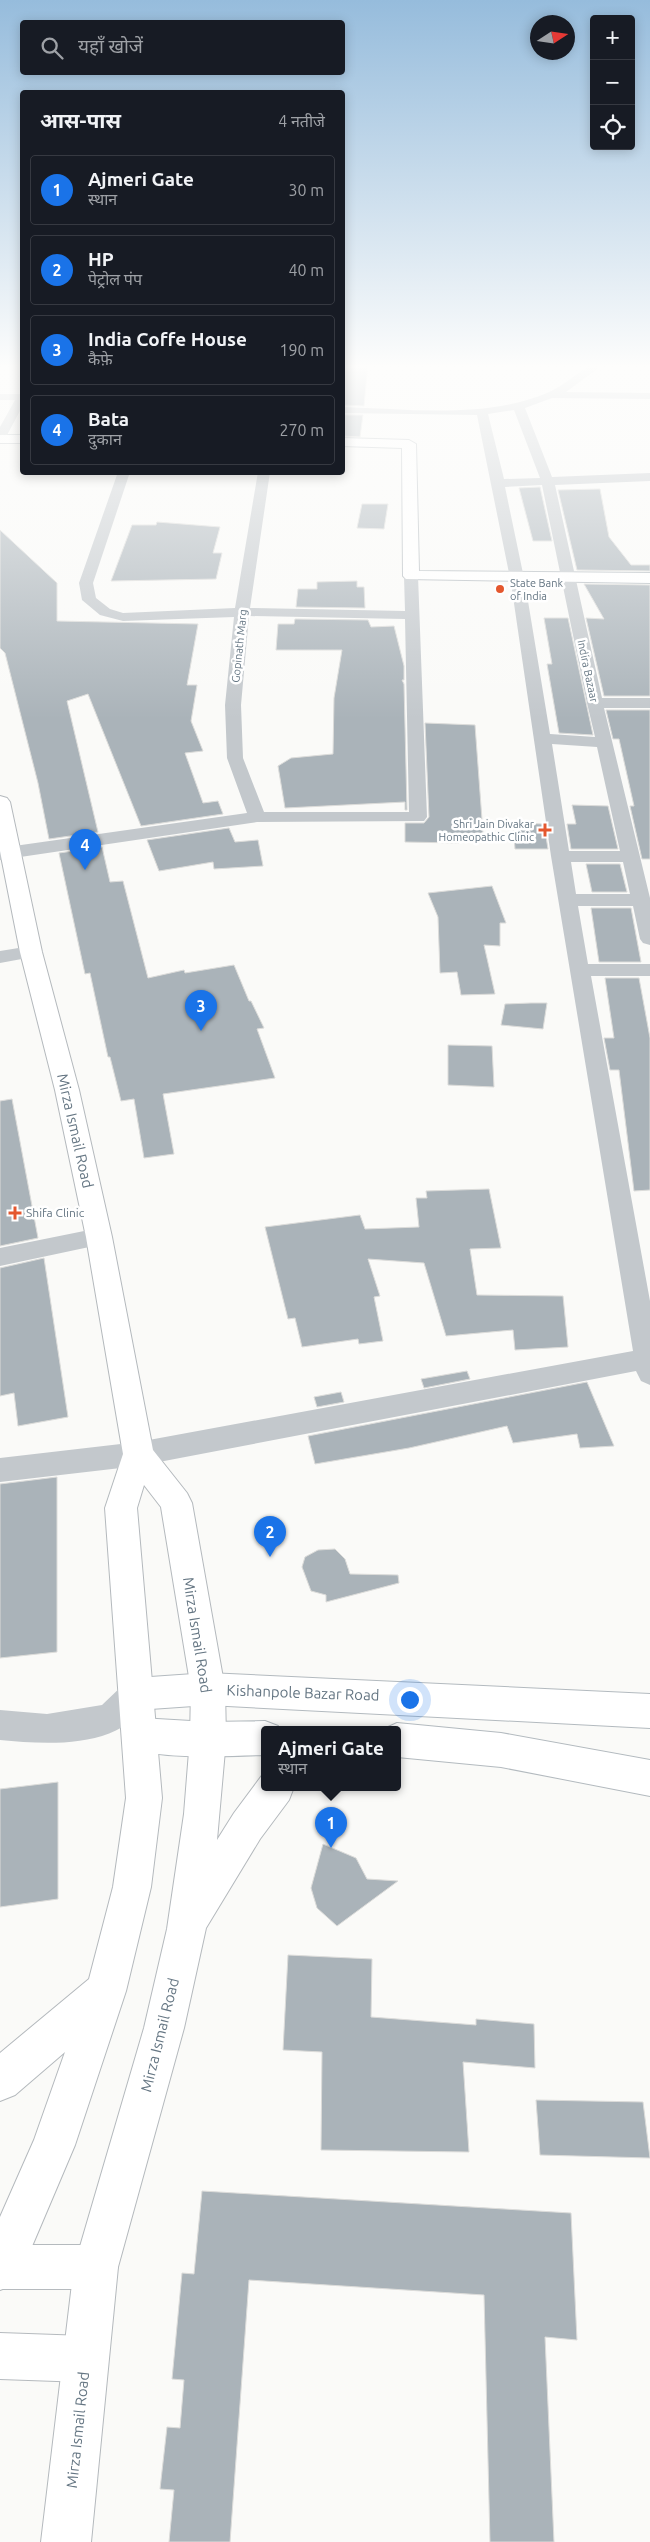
<!DOCTYPE html>
<html lang="hi">
<meta charset="utf-8">
<style>
:root{--surface:#171b24;--page:#242831;--text:#f1f3f6;--muted:#9ea1a6;--line:#363941;--accent:#1a73e8}
body{margin:0;font-family:Ubuntu,"Noto Sans Devanagari",sans-serif;background:var(--page);color:var(--text)}
.controls{position:absolute;right:15px;top:15px;display:grid;overflow:hidden;border-radius:5px;box-shadow:0 2px 12px #0003}
.controls button{width:45px;height:45px;display:grid;place-items:center;padding:0;border:0;border-bottom:1px solid var(--line);background:var(--surface);color:var(--text);font:25px sans-serif}
.compass{position:absolute;left:530px;top:15px;width:45px;height:45px;border-radius:50%;background:var(--surface);box-shadow:0 2px 12px #0003;rotate:78deg}
.you{position:absolute;left:409px;top:1699px;width:18px;height:18px;margin:-12px;border:4px solid #fff;border-radius:50%;background:#1a73e8;box-shadow:0 0 0 8px #1a73e833}
.badge{display:grid;place-items:center;width:32px;height:32px;border-radius:50%;background:var(--accent);color:#fff;font-size:16px;font-weight:700}
.pin{position:absolute;translate:-50% -41px;filter:drop-shadow(0 1px 2px #0008)}
.pin::after{content:'';position:absolute;top:26px;width:18px;height:15px;background:inherit;clip-path:polygon(0 0,100% 0,50% 100%)}
.popup{position:absolute;left:261px;top:1726px;width:140px;height:65px;box-sizing:border-box;display:grid;place-content:center;border-radius:5px;background:var(--surface);filter:drop-shadow(0 1px 4px #0005);font-size:16px;white-space:nowrap;color:var(--muted)}
.popup b{font-size:19px;color:var(--text)}
.popup::after{content:'';position:absolute;left:50%;top:100%;margin-left:-10px;border:10px solid transparent;border-top-color:var(--surface)}
.list{margin:0;padding:0;list-style:none}
h2{display:flex;justify-content:space-between;align-items:center;height:65px;margin:0;padding:0 20px;font-size:21px}
h2 small{font-size:16px;font-weight:400;color:var(--muted)}
.list li{display:grid;grid-template-columns:32px 1fr auto;gap:15px;align-items:center;box-sizing:border-box;height:70px;margin:0 10px 10px;padding:0 10px;border:1px solid var(--line);border-radius:5px}
.list b{display:block;font-size:19px;white-space:nowrap}
.list p{margin:0;font-size:16px;white-space:nowrap;color:var(--muted)}
.list em{font-size:16px;font-style:normal;color:var(--muted)}
.icon{flex:none;width:28px;height:28px;fill:none;stroke:currentColor;stroke-width:2;stroke-linecap:round;stroke-linejoin:round}
.map{position:relative;flex:none;width:650px;height:2542px;overflow:hidden}
.search{position:absolute;background:var(--surface);box-shadow:0 2px 12px #0003;left:20px;top:20px;width:325px;height:55px;display:flex;align-items:center;gap:12px;box-sizing:border-box;padding:0 18px;border-radius:5px;color:var(--muted);font-size:19px}
.panel{position:absolute;background:var(--surface);box-shadow:0 2px 12px #0003;left:20px;top:90px;width:325px;height:385px;border-radius:5px}
.map>svg:first-child{display:block}
.building{fill:#aab3b9;stroke:#dcdcda}
.lines{fill:none;stroke-linecap:round;stroke-linejoin:round}
.secondary-casing{stroke:#b3babf;stroke-width:2}
.primary-casing{stroke:#b5babe;stroke-width:2}
.highway-casing{stroke:#b4b9bd;stroke-width:2}
.street{fill:#c3c8cc;fill-rule:evenodd}
.secondary{fill:#fff;fill-rule:evenodd}
.primary{fill:#fff;fill-rule:evenodd}
.highway{fill:#fff;fill-rule:evenodd}
.poi-dot{fill:#e4572e;stroke:#fff;stroke-width:2}
.labels{text-anchor:middle;stroke-width:5;stroke-linejoin:round;paint-order:stroke}
.far-poi-label{font-size:11px;fill:#657683;stroke:#fff;text-anchor:start}
.far-street-label{font-size:11px;fill:#657683;stroke:#fff}
.poi-label{font-size:12px;fill:#657683;stroke:#fff;text-anchor:start}
.near-street-label{font-size:15px;fill:#657683;stroke:#fff}
</style>
<div class="map">
<svg width="650" height="2542" viewBox="0 0 650 2542">
<rect width="100%" height="100%" fill="#fafaf8"/>
<!-- building -->
<path class="building" d="M342,364h26l-4,42 -22,-1z
M342,415h21l-3,22 -18,-1z
M540,487l12,54h-19l-14,-53z
M600,489l9,48 22,28h19v6l-73,-1 -19,-80z
M362,504h26l-4,25 -27,-1z
M157,522l63,5 -7,26h9l-6,26 -105,2 21,-56h24z
M0,530l57,53v38l141,3 -11,61h10l-6,36 12,30 -18,2 18,50 15,-2 5,13 -82,12 -53,-132 -21,7 31,131 -49,7 -11,-56 -33,-130 -5,-5z
M357,581v6h7l1,21 -69,-1 2,-18h19v-7z
M584,584l66,1v111h-46l-18,-78 18,1z
M544,618h24l25,117 -34,-2 -12,-69h5z
M295,619l73,1 3,7 23,-1 10,40v14h-2l2,4 3,126h-2v-8l-120,6 -7,-42 13,-8 42,-4 1,-56 8,-48h-66l2,-26h16z
M606,710h44v149h-8l-12,-53h4l-15,-67h-6z
M425,723l50,2 8,108 -24,1v9l-54,-1v-19h19l5,-6z
M572,805l36,1 10,43h-47l-4,-25h9z
M513,823l31,1 4,25h-33z
M229,828l6,14 23,-2 5,26 -49,3 -1,-7 -54,9 -12,-31z
M102,847l8,35 13,-1 25,97 36,-8 1,3 49,-8 15,36h2l13,27 -7,1 18,49 -112,16 11,60 -30,4 -10,-59 -13,2 -11,-44h-2l-18,-84 -5,1 -26,-121z
M586,864h34l7,28h-35z
M492,886l14,37h-6v23l-16,-1 11,49 -34,1 -4,-23 -17,1 -2,-56 -10,-24z
M591,908h40l10,54h-42z
M605,978h34l11,60v152l-16,1 -15,-121h-9l-6,-32h10z
M531,1003h16l-4,26 -42,-4 4,-21z
M448,1045l44,1 2,41 -46,-2z
M12,1099l26,139 -38,8v-145z
M489,1189l12,59 -31,1 7,46 86,1 5,51 -53,3 -2,-20 -67,6 -22,-73 -56,-4 12,37 -6,1 9,44 -24,3 -1,-5 -56,8 -7,-29 -7,1 -23,-92 95,-12 5,14 54,-2 -3,-29h11l-1,-7z
M44,1258l24,159 -50,9 -4,-33 -14,3v-128z
M467,1371l3,8 -46,9 -3,-9z
M587,1382l27,64 -34,2 -3,-14 -64,9 -6,-17 -98,22 -94,16 -7,-28z
M341,1392l3,10 -27,5 -3,-10z
M57,1477v175l-57,6v-174z
M335,1549l10,10 5,15 48,1 1,8 -73,19v-7l-15,-4 -9,-24 3,-10 13,-7z
M58,1782v117l-58,8v-118z
M323,1844l33,14 11,21 31,2 -61,45 -20,-18 -6,-20z
M288,1955l84,4 -1,58 105,8v-6l58,5 1,44 -72,-6 6,90 -148,-2 1,-98 -39,-2z
M536,2100l107,2 7,56 -110,-3z
M202,2191l369,22 6,127 -32,-3 9,205h-64l-6,-247 -235,-15 -19,262h-61l5,-52 -14,-1 7,-62 13,1 4,-48 -12,-1 10,-106 12,1z"/>
<g class="lines">
<defs>
<path id="secondary" d="M0,435h22v8h-22z
M342,438l67,2 7,4 3,127 231,2v10l-244,-4 -3,-3 -1,-128 -60,-2z
M208,1673l442,21v34l-442,-23 -72,5 -12,-4 -5,-12 5,-12 12,-4z
M140,1718l68,4 57,-1 13,5 1,3h-14v26c-38,1 -104,5 -138,-8l-5,-12 5,-12z
M397,1723l104,10 149,27v36l-149,-29 -104,-10v-28h-13z"/>
<path id="primary" d="M0,2245h96l16,6 6,16 -6,16 -16,6h-96z
M0,2333l85,3 16,7 7,16 -7,16 -16,7 -85,-3z"/>
<path id="highway" d="M0,796l7,2 3,4 32,150 37,138 33,147 41,213 34,43 5,10 33,186 1,50 -9,101 17,-27 29,-39 2,13h29l-5,13 -29,39 -54,89 -22,100 -66,239 -27,275h-50l33,-275 70,-239 23,-99 17,-115 6,-75 1,-50 -30,-182 -17,-22 -7,23 25,290 -11,89 -25,104 -51,154 -59,139 -16,6v-73l34,-77 31,-88 -50,43 -15,6v-48l89,-74 24,-92 13,-89 -21,-290 18,-54 -37,-217 -31,-147 -35,-138 -20,-101z"/>
</defs>
<!-- secondary casing -->
<use href="#secondary" class="secondary-casing"/>
<!-- primary casing -->
<use href="#primary" class="primary-casing"/>
<!-- highway casing -->
<use href="#highway" class="highway-casing"/>
<!-- street -->
<path class="street" d="M0,364h22v4l-22,-1z
M592,364h12l-38,28 84,1v6l-98,-1 -27,10 27,69 98,-4v8l-95,4 47,213h48v10h-46l46,190v47l-7,-2 -3,-4 -7,-33h-55l10,58h62v12h-59l59,325v84l-9,-4 -5,-10 -498,95 -138,16v-24l138,-16 495,-91 -82,-495 -40,-273 -34,-168 -135,-2v-6c68,2 142,12 205,-14 17,-7 30,-20 45,-29zM514,410l26,68 -36,1 -16,-65zM542,485l45,218 8,34 -45,-3 -25,-151 -20,-96zM552,744l45,3 23,104h-51zM571,862h52l7,32h-54z
M0,394h22v13l-16,30 -6,4v-14l15,-27h-15z
M118,472h12l-37,111 3,15 14,11 13,4 112,-5 23,-136h12l-20,136 155,3 -1,-35 7,-4 5,1 2,3 9,241 -3,4 -167,1 -257,38v-12l247,-35 -20,-55 -2,-53 9,-88 -111,4 -23,-6 -18,-15 -3,-17zM249,616l156,3 4,193h-145l-21,-54 -2,-53z
M31,946l7,2 3,4 -3,4 -38,7v-12z
M99,1228l9,3 3,6 -3,6 -108,23v-18z
M136,1679l11,4 5,11c-25,56 -101,51 -152,46v-30l47,4 55,-9 23,-22z"/>
<!-- secondary -->
<use href="#secondary" class="secondary"/>
<!-- primary -->
<use href="#primary" class="primary"/>
<!-- highway -->
<use href="#highway" class="highway"/>
</g>
<!-- sky -->
<linearGradient id="sky" x2="0" y2="1"><stop stop-color="#96bcdc"/><stop offset="0.51" stop-color="#fdfdfc"/><stop offset="1" stop-color="#fdfdfc" stop-opacity="0"/></linearGradient>
<rect width="650" height="719" fill="url(#sky)"/>
<!-- markers -->
<g class="poi-dot">
<circle cx="500" cy="589" r="5"/>
<path d="M542.5 822.5h5v5h5v5h-5v5h-5v-5h-5v-5h5z"/>
<path d="M12.5 1205.5h5v5h5v5h-5v5h-5v-5h-5v-5h5z"/>
</g>
<g class="labels">
<!-- far-poi labels -->
<g class="far-poi-label">
<text x="510" y="587">State Bank<tspan x="510" dy="13">of India</tspan></text>
<text x="534" y="828" text-anchor="end">Shri Jain Divakar<tspan x="534" dy="13">Homeopathic Clinic</tspan></text>
</g>
<!-- far-street labels -->
<g class="far-street-label">
<text transform="translate(239 646) rotate(-84)" y="4">Gopinath Marg</text>
<text transform="translate(588 671) rotate(78)" y="4">Indira Bazaar</text>
</g>
<!-- poi labels -->
<g class="poi-label">
<text x="26" y="1217">Shifa Clinic</text>
</g>
<!-- near-street labels -->
<g class="near-street-label">
<text transform="translate(75 1131) rotate(77)" y="5">Mirza Ismail Road</text>
<text transform="translate(197 1635) rotate(81)" y="5">Mirza Ismail Road</text>
<text transform="translate(303 1693) rotate(2)" y="5">Kishanpole Bazar Road</text>
<text transform="translate(160 2035) rotate(-76)" y="5">Mirza Ismail Road</text>
<text transform="translate(78 2430) rotate(-84)" y="5">Mirza Ismail Road</text>
</g>
</g>
</svg>
<div class="controls">
<button>+</button>
<button>−</button>
<button><svg class="icon" aria-label="locate" viewBox="0 0 24 24"><circle cx="12" cy="12" r="6"/><path d="M12 2v4M12 18v4M2 12h4M18 12h4"/></svg></button>
</div>
<svg class="compass" viewBox="-18 -18 36 36"><path d="M0-13l5 13h-10z" fill="#e53935"/><path d="M0 13l5-13h-10z" fill="#9ea1a6"/></svg>
<div class="you"></div>
<div class="pin badge" style="left:331px;top:1848px">1</div>
<div class="popup"><b>Ajmeri Gate</b>स्थान</div>
<div class="pin badge" style="left:270px;top:1557px">2</div>
<div class="pin badge" style="left:201px;top:1031px">3</div>
<div class="pin badge" style="left:85px;top:870px">4</div>
<div class="search"><svg class="icon" aria-label="search" viewBox="0 0 24 24"><circle cx="10" cy="10" r="6"/><path d="M15 15l6 6"/></svg>यहाँ खोजें</div>
<section class="panel">
<h2>आस-पास<small>4 नतीजे</small></h2>
<ul class="list">
<li><span class="badge">1</span><div><b>Ajmeri Gate</b><p>स्थान</p></div><em>30 m</em></li>
<li><span class="badge">2</span><div><b>HP</b><p>पेट्रोल पंप</p></div><em>40 m</em></li>
<li><span class="badge">3</span><div><b>India Coffe House</b><p>कैफ़े</p></div><em>190 m</em></li>
<li><span class="badge">4</span><div><b>Bata</b><p>दुकान</p></div><em>270 m</em></li>
</ul>
</section>
</div>
